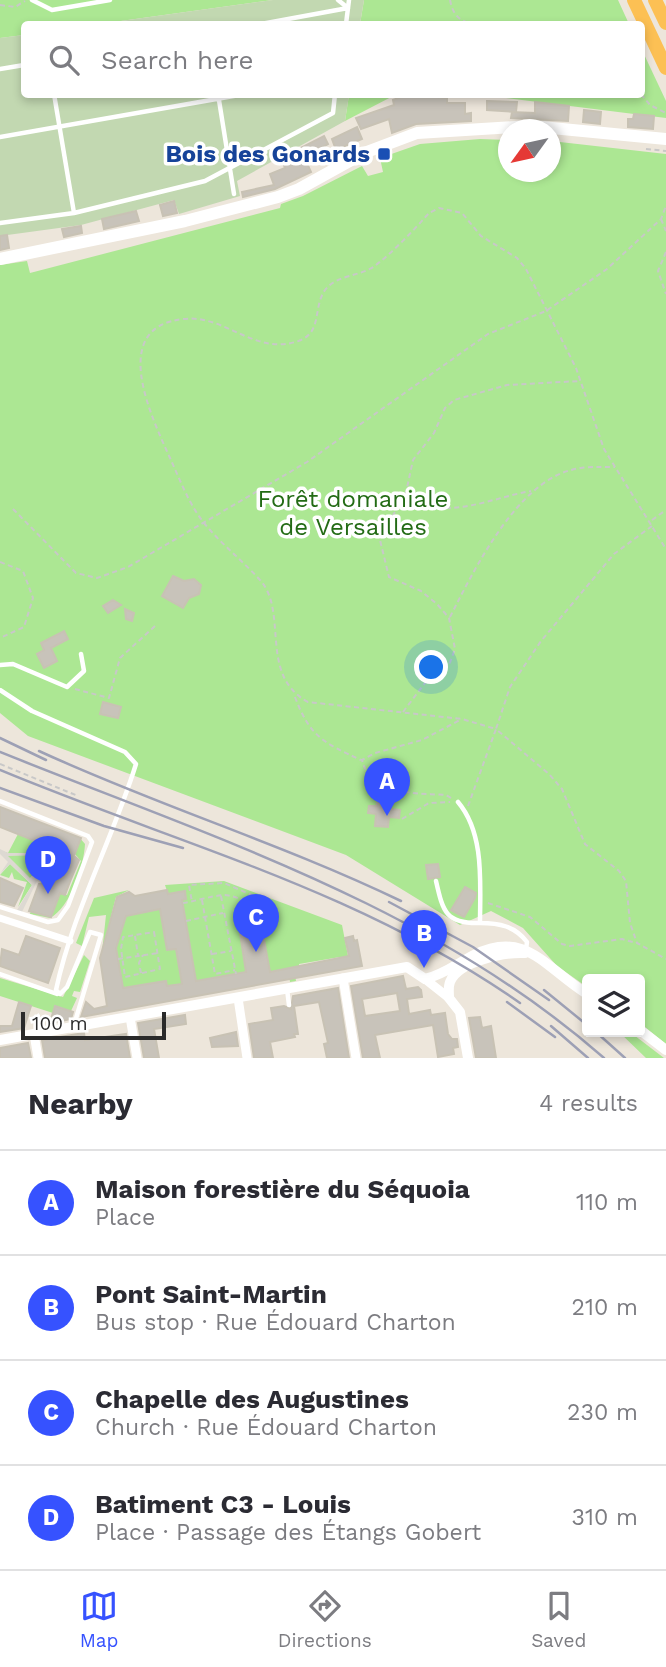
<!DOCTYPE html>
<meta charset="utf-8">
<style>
:root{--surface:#fff;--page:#f7f7f7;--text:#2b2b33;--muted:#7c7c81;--line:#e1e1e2;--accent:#3652ff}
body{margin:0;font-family:"Work Sans",sans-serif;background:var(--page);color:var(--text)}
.controls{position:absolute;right:21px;bottom:21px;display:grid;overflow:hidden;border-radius:7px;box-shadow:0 4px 10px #0003}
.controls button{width:63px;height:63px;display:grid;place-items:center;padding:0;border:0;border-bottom:2px solid var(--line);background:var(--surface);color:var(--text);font:35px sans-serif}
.compass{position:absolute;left:498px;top:119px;width:63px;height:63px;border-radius:50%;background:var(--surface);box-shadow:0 4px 10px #0003;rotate:237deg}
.scale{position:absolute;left:21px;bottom:18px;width:145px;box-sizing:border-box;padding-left:7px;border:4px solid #2a2a2a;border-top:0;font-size:19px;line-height:24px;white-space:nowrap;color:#2a2a2a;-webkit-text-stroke:5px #fff;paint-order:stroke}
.you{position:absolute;left:432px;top:668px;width:24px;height:24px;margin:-18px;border:5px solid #fff;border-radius:50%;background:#1a73e8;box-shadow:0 0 0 10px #1a73e833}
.badge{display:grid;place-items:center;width:46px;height:46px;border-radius:50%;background:var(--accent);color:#fff;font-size:23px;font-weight:700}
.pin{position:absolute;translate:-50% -58px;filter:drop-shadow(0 2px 4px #0008)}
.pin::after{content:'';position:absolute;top:37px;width:24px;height:21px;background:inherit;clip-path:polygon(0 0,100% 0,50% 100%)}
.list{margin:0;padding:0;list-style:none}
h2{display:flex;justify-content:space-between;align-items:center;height:91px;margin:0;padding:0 28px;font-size:30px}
h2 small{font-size:23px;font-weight:400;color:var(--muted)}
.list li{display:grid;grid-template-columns:46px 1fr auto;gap:21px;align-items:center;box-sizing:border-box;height:105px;padding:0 28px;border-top:2px solid var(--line)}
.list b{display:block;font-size:26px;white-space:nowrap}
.list p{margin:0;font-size:23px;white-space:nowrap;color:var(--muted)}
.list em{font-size:23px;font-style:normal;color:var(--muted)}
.icon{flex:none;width:38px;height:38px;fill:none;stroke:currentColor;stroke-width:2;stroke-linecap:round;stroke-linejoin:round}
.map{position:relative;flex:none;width:666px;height:1058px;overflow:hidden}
.search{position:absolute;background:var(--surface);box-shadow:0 4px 10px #0003;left:21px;right:21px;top:21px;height:77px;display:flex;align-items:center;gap:18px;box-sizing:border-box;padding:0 24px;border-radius:7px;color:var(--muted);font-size:26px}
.sheet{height:511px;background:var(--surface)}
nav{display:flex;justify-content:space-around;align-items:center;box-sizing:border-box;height:98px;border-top:2px solid var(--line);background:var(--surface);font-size:19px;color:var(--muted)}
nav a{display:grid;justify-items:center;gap:4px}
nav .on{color:var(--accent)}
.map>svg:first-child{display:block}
.green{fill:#ace793}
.cemetery{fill:#c2d8b1}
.plaza{fill:#ddd9d2;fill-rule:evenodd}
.building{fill:#c8c3ba;stroke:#c8c2b4;stroke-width:2;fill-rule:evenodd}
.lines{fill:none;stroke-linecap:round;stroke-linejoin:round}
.path{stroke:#c8c8c8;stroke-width:2;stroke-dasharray:5 3.5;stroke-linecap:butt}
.service{stroke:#fff;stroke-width:4.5}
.pedestrian{stroke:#fff;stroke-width:7}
.minor{stroke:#fff;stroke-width:9}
.tertiary{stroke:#fff;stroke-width:10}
.secondary{stroke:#fff;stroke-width:12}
.trunk{stroke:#fcc054;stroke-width:14}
.rail{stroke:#9da0b5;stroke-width:2.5}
.transit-dot{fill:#1a4fb4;stroke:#fff;stroke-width:2.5}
.labels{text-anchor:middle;stroke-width:7;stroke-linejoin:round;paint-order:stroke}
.transit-label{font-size:24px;font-weight:bold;fill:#164399;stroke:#fff;text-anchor:end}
.park-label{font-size:24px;fill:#236b15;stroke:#fff}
</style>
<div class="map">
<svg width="666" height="1058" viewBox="0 0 666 1058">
<rect width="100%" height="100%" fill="#ede6db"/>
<!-- green -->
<path class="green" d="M0,0h273l-174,24h-75v11l-24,3z
M364,0h254l11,24h-269z
M642,50l24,51v17l-184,-23 160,-1z
M349,95h46l-50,26z
M480,139l28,1v32h42l1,-31 115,13v890l-26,-21v-44h-53v8l-30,-21 -34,-38 -32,-17 -31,14 -114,-70 -318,-119 -28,-23v-448l27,-4 3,12 250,-65 1,-4 22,-8 59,-30 6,10 15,-4 -3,-14 40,-14z
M18,834l35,14 -23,31 -28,-28 6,2z
M79,837l6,7c-1,22 -15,64 -35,74l-20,-4 1,-3 19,5 10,-23 7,2 14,-34 -6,-7z
M55,849l3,1 -11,31 -9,-3z
M10,864l22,21 -14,22 9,-25 -13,-3 -2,-7 -3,6 -9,-3z
M224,881l118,44 8,41 -8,1 -2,-10 -41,7 1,10 -5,1 1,6 -6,1 -2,-13 -18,3 -9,-43 -21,4 6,37 -2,3 -48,8 -14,-81 -14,-6 -3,-9z
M129,890l-13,7 -14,55 4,-37 -17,2 -7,29 -6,-3 18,-45z
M170,903l-3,47 9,-1 6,35 -15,2 -1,-5 -46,8 -6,-36 11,-43z
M84,955l6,6 -10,31 -6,-1 -2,5 5,2 -6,13 -15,-5 -3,7 -53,-17v-18l63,19z
M619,1032h11l34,26h-18z"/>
<!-- cemetery -->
<path class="cemetery" d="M273,0h91l-4,24h-261z
M24,35v59l325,1 -4,26 -108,60 3,15 -61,18 -5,-14 -93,25 -81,11v-198z"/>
<!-- plaza -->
<path class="plaza" d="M53,848l2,1 -2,6 -16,20 10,6 -2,3 -8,-3 -16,33 -5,-2 16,-27 -22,-21 -10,10 8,-12 -8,-8v-5l8,4h43zM48,855l-18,23 -22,-22z"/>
<!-- building -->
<path class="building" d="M410,94l37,4v5h18v11l6,-1v8l-55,3 -24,9 -3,-14 -28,10 -5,-11 38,-13 -1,-5z
M487,101l30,1 -1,10 -29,-2z
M535,102l34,4 -1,15 -57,-3 1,-6 23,1z
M584,110l17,2 -1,12 -17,-2z
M634,114l20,2 -1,13 -25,-2v-8h5z
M357,127l5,12 -26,11 -4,-11z
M324,136l4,8 -24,13 7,15 -36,17 -32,8 -1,-5 32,-7 -4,-11 15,-6 -4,-10z
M174,201l3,12 -14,3 -3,-11z
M136,211l3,10 -35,8 -2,-10z
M81,226l1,7 -18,4 -2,-8z
M7,235l2,13 -9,2v-14z
M173,576l11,5 10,-2 7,6 -2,9 -10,4 -6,10 -21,-12z
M113,600l8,5 -13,8 -5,-7z
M125,609l9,4 -2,8 -6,-2z
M64,631l4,8 -17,9 6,13 -13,7 -7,-14 7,-4 -3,-7z
M103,702l18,5 -3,11 -18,-4z
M377,803l14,1 -1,5 10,1 -1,8 -10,-1 -1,10 -13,-1 1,-12 -8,-1 1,-7h8z
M0,807l81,31 -7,18 5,4 -8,19 -6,16 -5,-2 -9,24 -22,-6 10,-27 7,-1 12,-33 -58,-23z
M438,864l2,13 -12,2 -2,-14z
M0,878l23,10 -9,18 -14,-4z
M465,887l11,6 -1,5 -11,19 -13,-7z
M167,890l1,4 17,-3 1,8 -4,1 14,81 50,-9 -6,-39 22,-4 8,43 79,-16 -4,-18 8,-2 1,5 3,-1 5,26 -281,51 5,-15 8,7 13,-3 -7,-48 17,-61 12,-5 6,4zM160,909l7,41 9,-1 6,35 -15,2 -1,-5 -43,7 -7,-40 10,-32z
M26,936l34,12 -12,35 -48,-17 2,-17 17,6z
M403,976l3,13 12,-2 3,3 1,7 -15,2 2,15 21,-4 1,5 14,-2 3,21 4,5h5l1,8 -5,1 1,6 -16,3 -5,-32 -58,10 5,23h-17l-12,-72zM397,993l3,18 -35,5 -3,-17z
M338,988l11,70h-22l-3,-14 4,-1 -9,-41 -25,4 4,28h-4l1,3 -25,5 3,16h-19l-5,-34 24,-4 -2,-12 13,-2 7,3 2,-13z
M19,1002l12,4 -7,22 -24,4v-6h12z
M55,1006l18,6 -2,7 -14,3 -6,-3z
M185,1015l1,9 -32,5 5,29h-15l-6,-35z
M480,1017l2,11 9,-2 5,32h-20l-7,-40z
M236,1032l2,14 -26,1 -2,-9z
M84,1033l1,7 41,-6 4,24h-85l-3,-18z
M28,1043l3,15h-31v-10z"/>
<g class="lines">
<!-- path -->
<path class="path" d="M450,0c3,15 9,21 23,24
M0,5l15,2 10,-6
M641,94l9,11 16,8
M646,149l20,2
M661,219l5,12
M666,252l-8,19 8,23
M405,497c12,4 26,11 38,11 29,1 59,-12 88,-17
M13,509l63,64 21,5 31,-11 179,-105 181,-128 58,-23 61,-42 54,-50 5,-13
M652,520l14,-10
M652,526l-38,28 -73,87 -31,46 -14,42 53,45 13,15 23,55 34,27 7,10 4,42 7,20 29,16
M0,562l23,9 10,27 -9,29 -24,11
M450,617c24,-47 66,-133 121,-147 14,-4 29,-3 44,-3
M75,689l34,9 11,-40 35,-32
M295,697c15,40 29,46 66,63
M403,712l22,-29 24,-18 6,-16 -6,-31 -12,-14 -16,-13 -32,-14 -10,-41 26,-39 8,-37 21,-27 11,-25 9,-8 53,-15 73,-4
M0,764l78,32
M451,798l-5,-3c-29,-2 -75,1 -84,-35l13,-7 47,-13 38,-20
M468,806l28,-77 -34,-10 -154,-17c-50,-27 -19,-90 -48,-122 -18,-20 -39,-36 -56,-57 -15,-19 -24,-43 -34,-65 -18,-40 -63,-132 14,-139 42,-5 72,39 117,21 21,-9 12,-33 24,-50 12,-16 36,-13 51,-25 19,-15 37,-34 53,-52l10,-5 23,5 19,23 36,22 9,11 50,99 28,81 62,100
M402,819l27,-16 21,-1
M221,896l15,78
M202,900l13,74 20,-4
M183,903c13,-2 28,-7 41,-8 9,0 18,6 28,6l2,-5 -30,-13 -35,2 3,17
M488,903l42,14 32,27 8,2 52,-7 14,4
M186,921l37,-8
M154,932l6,37 -35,8 -4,-28 2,-12z
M135,936l3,19
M212,954l19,-3
M118,959l40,-6
M141,973l-2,-10 4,-8"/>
<!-- service -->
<path class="service" d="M32,0l20,10 58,-10
M338,0l10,8
M261,24l87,-16
M346,24l3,-24
M0,69l24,-4
M54,94l20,119
M218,94l16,100
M0,137l245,-43
M0,223l74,-10 131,-32 128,-68 2,-19
M0,665l13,-1 54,23 17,-16 -3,-17
M0,690l32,21 93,41 11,12c-24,77 -63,147 -80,226l4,4 7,-7 23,-55 11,3 -27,90
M0,801l88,35 4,6 -24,64 -10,14 -10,2 -48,-15
M458,802c27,32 22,82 22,121 19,0 35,3 47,19l-1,7
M436,881c7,31 10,43 44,42
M0,974l57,20
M287,989l2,16"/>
<!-- pedestrian -->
<path class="pedestrian" d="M0,918l70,23"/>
<!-- minor -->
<path class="minor" d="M343,978l13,80
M425,979l24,19
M238,998l9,60
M130,1017l7,41
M34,1034l4,24"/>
<!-- tertiary -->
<path class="tertiary" d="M640,1030l26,20
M0,1040l407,-73 18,12c18,-4 33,-16 49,-24 52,-26 71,13 113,39
M468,1058l-8,-46 -11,-14c0,-5 -1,-11 1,-16 8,-21 56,-30 75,-29"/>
<!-- secondary -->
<path class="secondary" d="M0,259l185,-38 93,-24 21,-8 65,-36 53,-20 114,-7 135,13"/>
<!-- trunk -->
<path class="trunk" d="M634,0l32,68
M655,0l11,23"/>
<!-- rail -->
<path class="rail" d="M0,738l46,22
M39,751c119,55 244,93 362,150
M0,752c211,85 430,153 604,306
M0,770c180,75 357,119 520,233
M0,788l104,38 79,22
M389,902l84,45 76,53
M544,990l43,35
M507,1002l48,35
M551,1026l37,32
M596,1032l29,26"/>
</g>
<!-- markers -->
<rect class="transit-dot" x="377" y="147" width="14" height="14" rx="3.5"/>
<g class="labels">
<!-- transit labels -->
<g class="transit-label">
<text x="370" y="162">Bois des Gonards</text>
</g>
<!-- park labels -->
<g class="park-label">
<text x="353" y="507">Forêt domaniale<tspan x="353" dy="28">de Versailles</tspan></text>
</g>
</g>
</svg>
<div class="controls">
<button><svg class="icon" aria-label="layers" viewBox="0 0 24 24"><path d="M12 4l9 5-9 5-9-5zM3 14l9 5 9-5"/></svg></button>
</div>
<svg class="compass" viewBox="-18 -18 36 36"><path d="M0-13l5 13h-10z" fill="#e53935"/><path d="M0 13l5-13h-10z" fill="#7c7c81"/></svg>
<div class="scale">100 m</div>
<div class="you"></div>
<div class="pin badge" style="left:387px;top:816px">A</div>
<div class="pin badge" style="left:424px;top:968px">B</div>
<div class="pin badge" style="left:256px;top:952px">C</div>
<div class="pin badge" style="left:48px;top:894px">D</div>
<div class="search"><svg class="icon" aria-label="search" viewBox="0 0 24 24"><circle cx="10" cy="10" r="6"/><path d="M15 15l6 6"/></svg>Search here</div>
</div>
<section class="sheet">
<h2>Nearby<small>4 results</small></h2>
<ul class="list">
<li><span class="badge">A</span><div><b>Maison forestière du Séquoia</b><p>Place</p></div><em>110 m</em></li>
<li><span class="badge">B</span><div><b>Pont Saint-Martin</b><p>Bus stop · Rue Édouard Charton</p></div><em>210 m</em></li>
<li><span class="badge">C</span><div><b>Chapelle des Augustines</b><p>Church · Rue Édouard Charton</p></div><em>230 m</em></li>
<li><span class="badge">D</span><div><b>Batiment C3 - Louis</b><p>Place · Passage des Étangs Gobert</p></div><em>310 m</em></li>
</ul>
</section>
<nav>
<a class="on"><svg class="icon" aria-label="map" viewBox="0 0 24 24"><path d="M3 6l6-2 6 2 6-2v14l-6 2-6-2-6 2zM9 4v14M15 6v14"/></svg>Map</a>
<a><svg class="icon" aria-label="directions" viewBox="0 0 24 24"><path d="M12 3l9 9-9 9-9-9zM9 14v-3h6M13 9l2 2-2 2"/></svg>Directions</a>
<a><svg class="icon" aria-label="saved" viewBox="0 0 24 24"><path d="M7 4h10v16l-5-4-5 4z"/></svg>Saved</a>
</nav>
